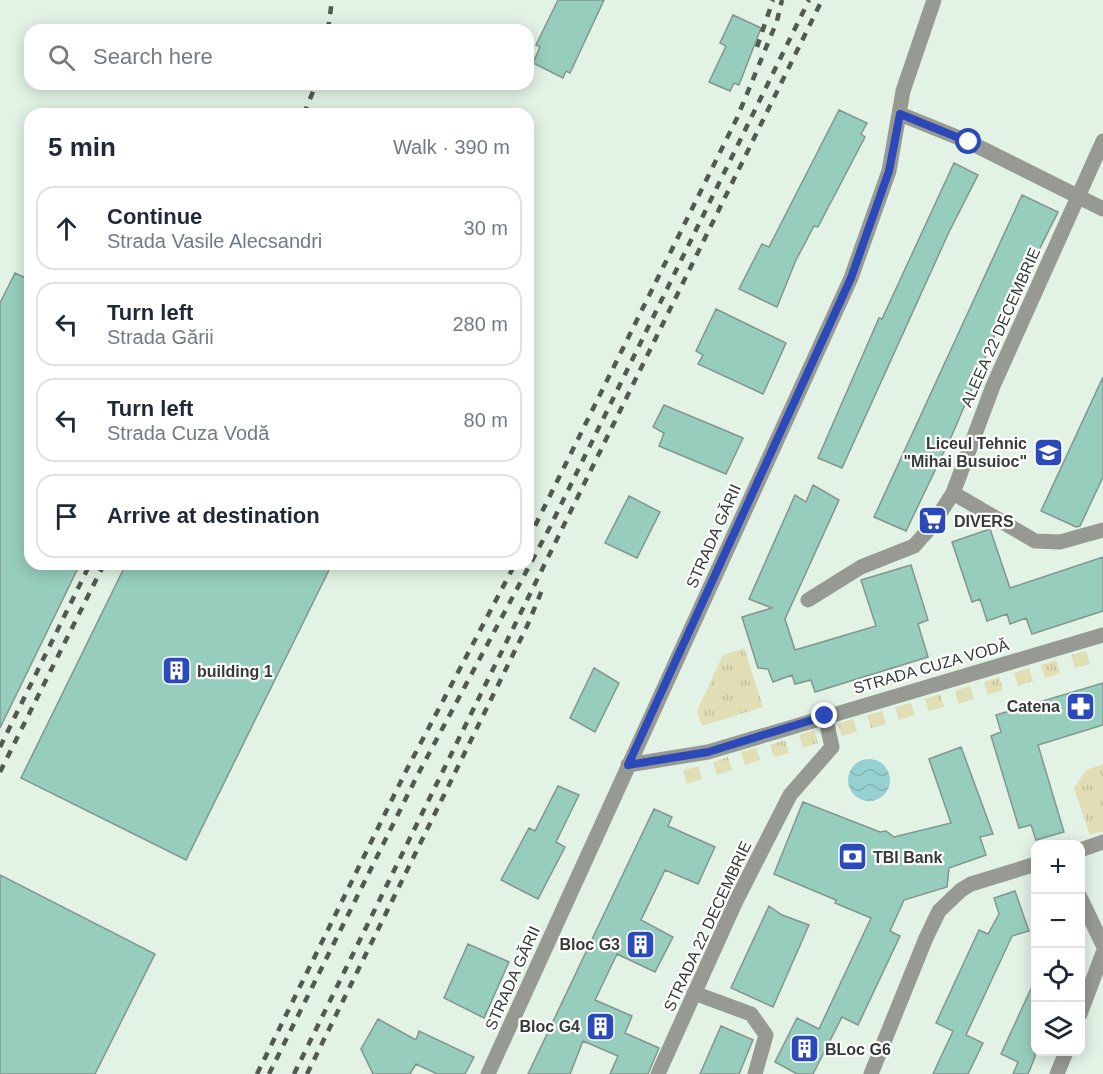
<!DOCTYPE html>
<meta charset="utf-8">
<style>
:root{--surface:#fff;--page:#f6f6f7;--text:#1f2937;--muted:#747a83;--line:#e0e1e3}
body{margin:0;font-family:Arial,sans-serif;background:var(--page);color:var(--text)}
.controls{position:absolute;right:18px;bottom:18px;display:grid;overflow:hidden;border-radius:12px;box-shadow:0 3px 15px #0003}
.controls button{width:54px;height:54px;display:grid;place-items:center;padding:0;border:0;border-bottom:2px solid var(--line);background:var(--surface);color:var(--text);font:30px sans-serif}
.stop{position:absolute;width:18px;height:18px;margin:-14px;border:4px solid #2c49b9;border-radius:50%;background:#fff}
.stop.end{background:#2c49b9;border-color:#fff;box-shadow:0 2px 6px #0008}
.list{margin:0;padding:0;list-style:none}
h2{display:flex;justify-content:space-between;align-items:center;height:78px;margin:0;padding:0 24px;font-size:26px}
h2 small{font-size:20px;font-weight:400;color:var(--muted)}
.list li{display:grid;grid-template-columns:39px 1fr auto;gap:18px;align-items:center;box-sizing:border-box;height:84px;margin:0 12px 12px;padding:0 12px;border:2px solid var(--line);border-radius:18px}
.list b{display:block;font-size:22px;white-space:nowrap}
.list p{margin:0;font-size:20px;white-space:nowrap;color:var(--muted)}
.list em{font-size:20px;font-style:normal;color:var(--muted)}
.icon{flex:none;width:33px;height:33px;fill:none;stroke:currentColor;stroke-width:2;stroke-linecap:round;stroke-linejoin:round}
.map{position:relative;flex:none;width:1103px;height:1074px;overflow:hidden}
.search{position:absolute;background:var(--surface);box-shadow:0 3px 15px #0003;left:24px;top:24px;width:510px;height:66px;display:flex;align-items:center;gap:15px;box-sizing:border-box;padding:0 21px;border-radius:18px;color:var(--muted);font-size:22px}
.panel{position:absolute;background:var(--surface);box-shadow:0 3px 15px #0003;left:24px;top:108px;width:510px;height:462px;border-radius:18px}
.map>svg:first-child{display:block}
.grass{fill:url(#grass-tufts)}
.water{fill:url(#water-waves)}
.building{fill:#97cdbc;stroke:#82968f;stroke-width:1.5}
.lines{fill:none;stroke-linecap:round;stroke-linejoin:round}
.minor{stroke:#979a93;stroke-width:15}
.rail{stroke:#515953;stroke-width:4.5;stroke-dasharray:8 8;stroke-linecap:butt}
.route{stroke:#2c49b9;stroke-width:8}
.labels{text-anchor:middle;stroke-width:4.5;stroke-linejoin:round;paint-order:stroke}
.street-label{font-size:16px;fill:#353b36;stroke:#fff}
.poi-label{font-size:16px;font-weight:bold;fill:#353b36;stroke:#fff;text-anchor:end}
</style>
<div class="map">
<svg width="1103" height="1074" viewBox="0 0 1103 1074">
<defs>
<pattern id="grass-tufts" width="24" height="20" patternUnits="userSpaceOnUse" patternTransform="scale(1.5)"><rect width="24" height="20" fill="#e1ddb5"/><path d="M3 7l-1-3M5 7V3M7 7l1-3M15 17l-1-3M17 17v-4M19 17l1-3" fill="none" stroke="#c2bf9c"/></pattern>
<pattern id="water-waves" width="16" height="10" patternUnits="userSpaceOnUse" patternTransform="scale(1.5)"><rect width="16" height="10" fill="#96d1d2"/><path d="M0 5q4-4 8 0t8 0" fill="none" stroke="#82b4b5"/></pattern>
</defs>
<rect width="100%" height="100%" fill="#e2f2e5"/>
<!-- grass -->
<path class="grass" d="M744,648l19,59 -61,19 -5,-15 26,-56z
M1086,651l4,13 -15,4 -4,-13z
M1056,660l4,13 -15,5 -4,-13z
M1029,668l4,13 -15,5 -4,-13z
M999,677l4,13 -15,5 -4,-13z
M970,686l4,13 -16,5 -3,-13z
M940,694l4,13 -15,4 -4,-12z
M911,703l4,12 -16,5 -4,-13z
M882,711l4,13 -15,4 -4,-13z
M853,719l4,13 -15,4 -4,-12z
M814,730l4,13 -15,5 -4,-13z
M785,740l4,13 -15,4 -4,-12z
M756,748l4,12 -15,5 -4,-13z
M728,757l4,13 -15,5 -4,-13z
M1103,764v67l-13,4 -16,-47 12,-18z
M698,766l4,13 -15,5 -4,-13z"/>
<!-- water -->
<path class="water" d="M848 780a21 21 0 1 1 42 0a21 21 0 1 1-42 0Z"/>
<!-- building -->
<path class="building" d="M558,0h46l-34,73 -4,-2 -3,7 -30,-15 7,-16 -4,-2z
M733,15l28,13 -22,57 -5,-2 -4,8 -21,-9 17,-36 -6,-3z
M839,110l28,13 -6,11 4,3 -47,90 -4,-1 -18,34 -19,47 -38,-18 23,-45 7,3z
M954,163l24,12 -29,57 -107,236 -24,-10 61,-140 3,1z
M1022,195l36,17 -47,94 -3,-2 -56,131 -46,96 -32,-14z
M15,273l15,7v284h50l-80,164v-425z
M716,309l70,34 -23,51 -65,-30 5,-9 -7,-4z
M1103,377v100l-23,49 -4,1 -35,-16z
M664,405l79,33 -17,36 -67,-28 5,-13 -11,-6z
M813,485l26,15 -54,119 10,31 81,-24 -15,-46 50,-15 17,55 -10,4 10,33 -113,35 -4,-12 -16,4 -3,-9 -19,7 -5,-13 -10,-1 -16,-51 30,-9 -23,-9 46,-104 11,7z
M629,496l31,16 -23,46 -32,-15z
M990,529l20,59 93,-31v54l-71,23 -6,-16 -16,6 -3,-10 -20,7 -7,-22 -8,3 -20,-60z
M126,564h206l-146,296 -165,-82z
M594,668l25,15 -24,49 -25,-14z
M1103,683v42l-65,20 26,87 -28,8 -5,-15 -12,3 -28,-92 10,-4 -5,-17z
M961,747l32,87 -13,3 6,18 -37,13 -2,19 -43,13 -14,31 10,5 -42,89 -16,-8 -29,57h-16l-22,-12 22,-44 22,11 52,-111 -36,-15 1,-3 -62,-26 29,-72 77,30 6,-1 8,6 57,-14 -22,-64z
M558,786l21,9 -23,47 9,5 -27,52 -37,-19 28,-52 6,3z
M654,809l18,8 -4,9 47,21 -17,37 -33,-14 -24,50 32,17 -18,35 -38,-18 -22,46 37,16 -7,17 34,15 -11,26h-38l8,-18 -35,-15 -13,33h-42z
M0,875l155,79 -60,120h-95z
M1015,891l14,40 -17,5 -46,99 17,8 -15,31h-35l20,-43 -17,-8 43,-93 9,4 11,-20 -5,-16z
M769,906l13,9 27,10 -36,82 -42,-19z
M468,944l41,18 -25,56 -40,-20z
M1035,980v77l-7,17h-15l5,-12 -17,-8z
M378,1019l38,21 3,-9 55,26 -9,17h-28l-21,-10 -6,10h-37l-12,-25z
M721,1026l32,14 -14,34h-39z"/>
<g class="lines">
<!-- minor -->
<path class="minor" d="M900,114l69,28 134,67
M953,493l82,48 25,1 43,-12
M808,600l53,-33 53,-21 17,-19 22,-34 40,-107 110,-245
M628,765l80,-13 395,-117
M1080,850l23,-8
M1080,897l23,48
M694,993l57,21 15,21 -11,39
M1080,1014l23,-61
M488,1074l363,-796 38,-107 14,-80 31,-91
M658,1074l78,-173 54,-106 42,-48 -7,-31
M871,1074l55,-136 13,-27 22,-21 10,-6 65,-20
M1057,1074l9,-22"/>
<!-- rail -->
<path class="rail" d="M328,30l4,-30
M757,47l16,-47
M304,114l12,-30
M528,540l209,-422 40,-97 5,-21
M0,747l90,-183
M0,772l104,-208
M257,1074l149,-303 109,-207
M269,1074l147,-296 134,-251 259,-527
M294,1074l528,-1074
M307,1074l221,-450 14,-34"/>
</g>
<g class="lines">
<!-- route -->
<path class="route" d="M825,716l-117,36 -80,13 223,-487 38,-107 11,-57 69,28"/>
</g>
<!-- icons -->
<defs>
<symbol id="school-square" viewBox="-11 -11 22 22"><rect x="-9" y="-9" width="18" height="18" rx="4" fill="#2c49b9" stroke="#fff"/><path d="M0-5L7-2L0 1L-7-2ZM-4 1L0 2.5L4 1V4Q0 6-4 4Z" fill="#fff"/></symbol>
<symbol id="supermarket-square" viewBox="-11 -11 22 22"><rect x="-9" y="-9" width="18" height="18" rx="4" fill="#2c49b9" stroke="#fff"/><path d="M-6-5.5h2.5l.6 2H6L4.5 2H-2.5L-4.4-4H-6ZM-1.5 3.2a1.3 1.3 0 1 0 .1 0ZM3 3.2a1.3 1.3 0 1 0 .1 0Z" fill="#fff"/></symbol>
<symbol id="building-square" viewBox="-11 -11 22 22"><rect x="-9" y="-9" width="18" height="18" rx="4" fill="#2c49b9" stroke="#fff"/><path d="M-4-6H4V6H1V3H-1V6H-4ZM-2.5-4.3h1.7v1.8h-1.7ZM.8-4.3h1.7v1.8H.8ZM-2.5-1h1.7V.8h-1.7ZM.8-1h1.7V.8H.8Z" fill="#fff"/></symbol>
<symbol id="pharmacy-square" viewBox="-11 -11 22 22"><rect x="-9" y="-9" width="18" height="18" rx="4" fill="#2c49b9" stroke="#fff"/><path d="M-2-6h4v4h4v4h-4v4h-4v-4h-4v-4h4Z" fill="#fff"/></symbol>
<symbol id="bank-square" viewBox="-11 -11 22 22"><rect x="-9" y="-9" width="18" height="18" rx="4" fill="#2c49b9" stroke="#fff"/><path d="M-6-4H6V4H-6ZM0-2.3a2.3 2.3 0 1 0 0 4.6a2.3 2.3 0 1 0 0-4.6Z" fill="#fff"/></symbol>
</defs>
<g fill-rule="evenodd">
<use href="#school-square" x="1032" y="436" width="33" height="33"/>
<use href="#supermarket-square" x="916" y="504" width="33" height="33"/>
<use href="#building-square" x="160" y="654" width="33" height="33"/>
<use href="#pharmacy-square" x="1064" y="690" width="33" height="33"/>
<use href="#bank-square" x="836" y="840" width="33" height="33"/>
<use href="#building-square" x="624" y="928" width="33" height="33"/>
<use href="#building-square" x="584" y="1010" width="33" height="33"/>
<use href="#building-square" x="788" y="1032" width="33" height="33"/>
</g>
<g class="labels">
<!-- street labels -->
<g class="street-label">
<text transform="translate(1000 327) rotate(-66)" y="6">ALEEA 22 DECEMBRIE</text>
<text transform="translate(713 536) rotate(-66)" y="6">STRADA GĂRII</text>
<text transform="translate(931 666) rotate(-16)" y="6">STRADA CUZA VODĂ</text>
<text transform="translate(707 926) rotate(-65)" y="6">STRADA 22 DECEMBRIE</text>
<text transform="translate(512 978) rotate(-66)" y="6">STRADA GĂRII</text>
</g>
<!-- poi labels -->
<g class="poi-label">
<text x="1027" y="449">Liceul Tehnic<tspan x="1027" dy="18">"Mihai Busuioc"</tspan></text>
<text x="954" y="527" text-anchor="start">DIVERS</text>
<text x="197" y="677" text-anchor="start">building 1</text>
<text x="1060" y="712">Catena</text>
<text x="873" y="863" text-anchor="start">TBI Bank</text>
<text x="620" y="950">Bloc G3</text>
<text x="580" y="1032">Bloc G4</text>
<text x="825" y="1055" text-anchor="start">BLoc G6</text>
</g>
</g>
</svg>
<div class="controls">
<button>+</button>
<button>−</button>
<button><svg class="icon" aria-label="locate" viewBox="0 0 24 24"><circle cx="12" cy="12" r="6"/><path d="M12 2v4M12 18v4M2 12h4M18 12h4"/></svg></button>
<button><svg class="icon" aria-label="layers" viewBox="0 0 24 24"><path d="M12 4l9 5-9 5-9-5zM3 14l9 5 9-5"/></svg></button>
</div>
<div class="stop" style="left:969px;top:142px"></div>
<div class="stop end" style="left:825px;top:716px"></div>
<div class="search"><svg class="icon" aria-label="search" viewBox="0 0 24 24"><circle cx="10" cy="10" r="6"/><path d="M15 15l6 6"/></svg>Search here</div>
<section class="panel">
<h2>5 min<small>Walk · 390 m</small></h2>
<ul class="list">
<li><svg class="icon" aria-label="ahead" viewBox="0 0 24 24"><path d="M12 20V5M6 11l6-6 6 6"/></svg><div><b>Continue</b><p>Strada Vasile Alecsandri</p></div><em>30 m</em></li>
<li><svg class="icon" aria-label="left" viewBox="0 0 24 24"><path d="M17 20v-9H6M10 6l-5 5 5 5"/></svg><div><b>Turn left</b><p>Strada Gării</p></div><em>280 m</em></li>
<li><svg class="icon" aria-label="left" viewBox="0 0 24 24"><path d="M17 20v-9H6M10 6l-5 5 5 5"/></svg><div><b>Turn left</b><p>Strada Cuza Vodă</p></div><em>80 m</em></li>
<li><svg class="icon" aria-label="arrive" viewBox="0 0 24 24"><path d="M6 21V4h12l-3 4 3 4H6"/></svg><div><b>Arrive at destination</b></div></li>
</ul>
</section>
</div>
